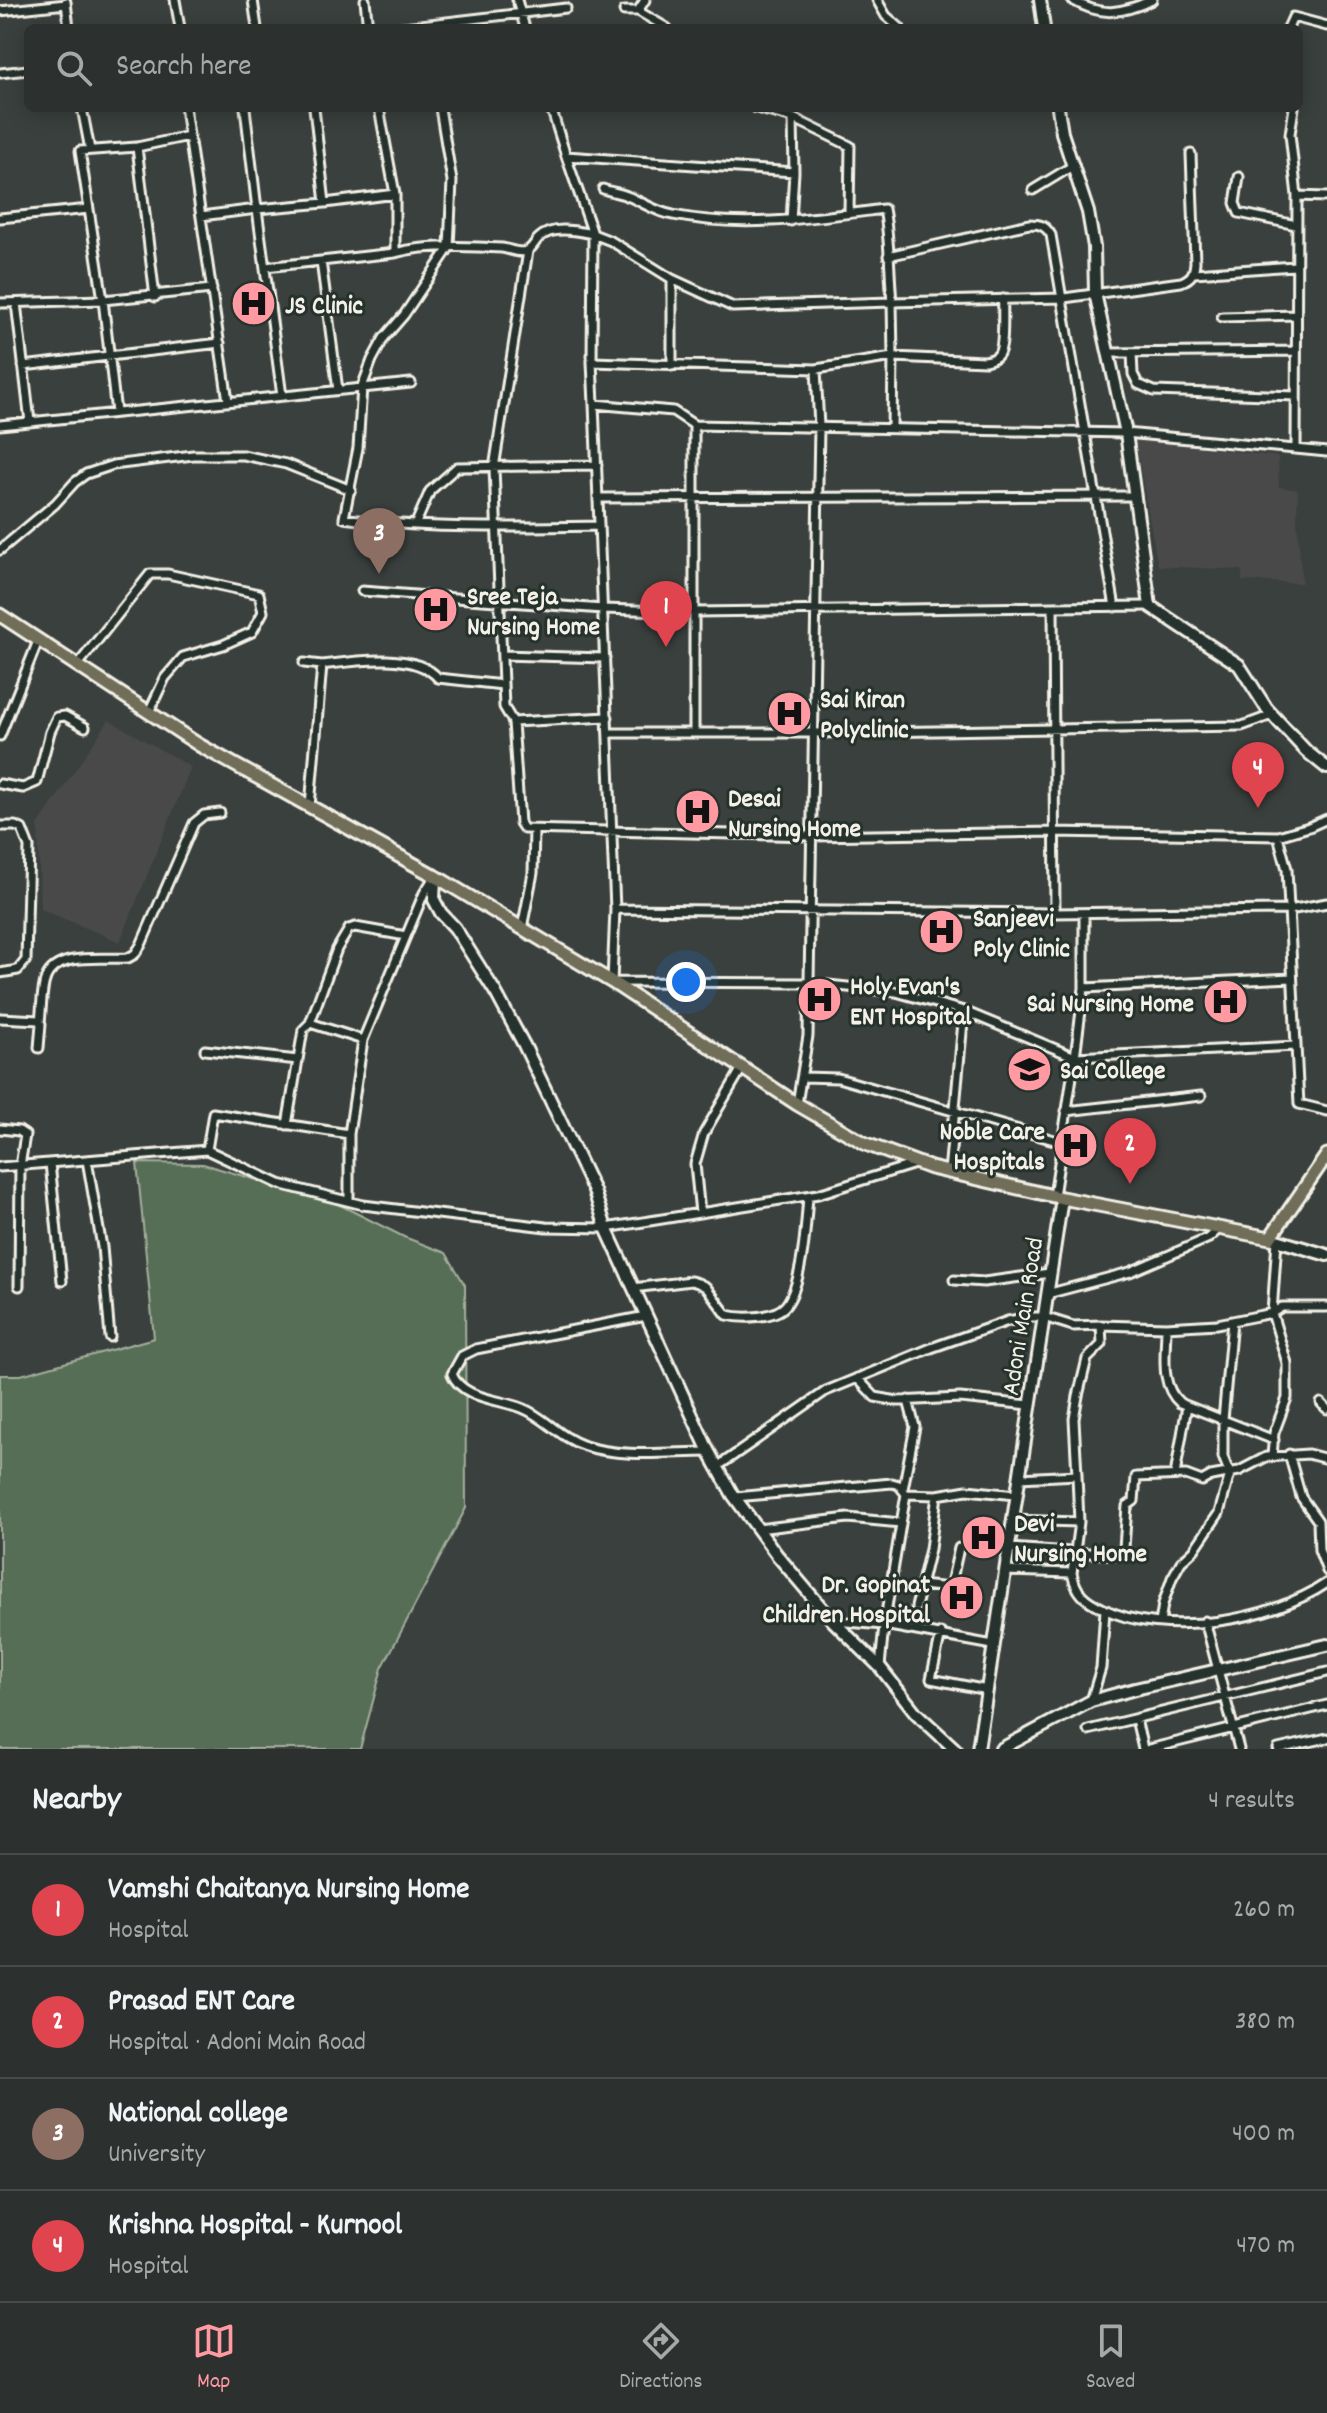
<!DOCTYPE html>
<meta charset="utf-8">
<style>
:root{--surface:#2c302e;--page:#383c3a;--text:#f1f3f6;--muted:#a6a9aa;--line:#484b4a;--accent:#ff9aa2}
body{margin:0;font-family:Dekko,sans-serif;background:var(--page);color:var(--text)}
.you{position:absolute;left:686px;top:982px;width:28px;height:28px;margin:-20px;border:6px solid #fff;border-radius:50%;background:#1a73e8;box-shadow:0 0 0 12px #1a73e833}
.badge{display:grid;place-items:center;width:52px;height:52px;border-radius:50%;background:var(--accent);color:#fff;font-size:26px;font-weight:700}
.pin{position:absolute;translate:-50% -66px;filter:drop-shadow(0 2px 4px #0008)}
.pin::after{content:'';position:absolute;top:42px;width:28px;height:24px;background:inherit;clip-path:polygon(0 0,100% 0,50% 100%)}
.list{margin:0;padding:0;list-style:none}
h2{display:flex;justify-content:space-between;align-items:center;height:104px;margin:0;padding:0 32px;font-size:34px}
h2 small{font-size:26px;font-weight:400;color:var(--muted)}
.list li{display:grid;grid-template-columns:52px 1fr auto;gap:24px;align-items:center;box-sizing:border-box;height:112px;padding:0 32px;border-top:2px solid var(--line)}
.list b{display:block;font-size:30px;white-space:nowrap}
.list p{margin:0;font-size:26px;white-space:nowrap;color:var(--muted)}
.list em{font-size:26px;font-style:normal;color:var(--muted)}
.icon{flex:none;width:44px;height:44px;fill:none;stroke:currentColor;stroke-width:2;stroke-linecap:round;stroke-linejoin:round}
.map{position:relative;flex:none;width:1327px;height:1749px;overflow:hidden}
.search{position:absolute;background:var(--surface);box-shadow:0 4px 20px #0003;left:24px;right:24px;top:24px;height:88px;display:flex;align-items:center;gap:20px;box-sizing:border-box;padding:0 28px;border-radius:12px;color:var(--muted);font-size:30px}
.sheet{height:552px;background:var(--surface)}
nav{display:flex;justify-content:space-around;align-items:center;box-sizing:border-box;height:112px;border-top:2px solid var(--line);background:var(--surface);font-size:22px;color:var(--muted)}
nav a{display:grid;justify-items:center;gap:4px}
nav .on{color:var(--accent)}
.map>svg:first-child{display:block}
.built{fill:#48494a}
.green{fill:#566e54;stroke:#a5b09e;stroke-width:2}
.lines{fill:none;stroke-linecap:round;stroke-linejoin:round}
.street-casing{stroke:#f4f1e8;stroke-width:13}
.secondary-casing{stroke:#f4f1e8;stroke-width:16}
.primary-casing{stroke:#f4f1e8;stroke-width:17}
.street{stroke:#26332d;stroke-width:7}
.secondary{stroke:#26332d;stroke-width:10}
.primary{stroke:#706e59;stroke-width:11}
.labels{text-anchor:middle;stroke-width:6;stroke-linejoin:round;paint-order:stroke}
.poi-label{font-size:26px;font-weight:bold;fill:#f4f1e8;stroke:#26332d;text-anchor:start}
.street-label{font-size:26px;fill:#f4f1e8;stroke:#26332d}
</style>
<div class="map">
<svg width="1327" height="1749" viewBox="0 0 1327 1749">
<rect width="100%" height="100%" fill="#3a403e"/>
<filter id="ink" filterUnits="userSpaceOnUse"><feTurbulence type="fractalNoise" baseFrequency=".0125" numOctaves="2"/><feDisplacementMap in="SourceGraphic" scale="16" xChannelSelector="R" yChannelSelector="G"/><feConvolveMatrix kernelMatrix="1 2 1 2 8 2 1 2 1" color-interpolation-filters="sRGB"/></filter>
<g filter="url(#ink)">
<!-- built -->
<path class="built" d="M1135,439l143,18 1,30 19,3 -1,29 5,64 -60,-2v-11l-84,-4z
M109,720l82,47 -71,175 -80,-33 -2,-84z"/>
<!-- green -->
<path class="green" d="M137,1163l66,1 135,40 66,33 42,16 19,32 1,223 -84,160 -22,81h-360v-374h21l133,-37z"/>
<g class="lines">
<defs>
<path id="street" d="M175,0l5,28
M253,0l4,28
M365,0l3,28
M517,0l8,28
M877,0l9,16 14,12
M1072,0c29,17 49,14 80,0
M66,2l3,26
M0,11l66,-7
M624,11h14l29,17
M638,11l7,-11
M395,28l171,-20
M1288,28l5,-11 34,9
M0,73l28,-3
M82,108l8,42
M185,108l43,293
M245,108l12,101 68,-6 -11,-95
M440,108l12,73 -3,67 -45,67 -20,23 -12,22 -10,27 -4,61 -14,70c82,12 172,9 255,8
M551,108l15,48
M756,108l37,10 57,28 -1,67
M1294,108l-4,26 7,62 -1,253
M793,118l1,54
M137,147l52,-11
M1239,177l-4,26 4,10 57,12
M603,189c8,3 17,4 24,7 16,6 28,16 46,19 70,14 141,3 211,-6 6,30 5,61 8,93l172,-4 117,-16c11,-4 13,-9 14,-20l-4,-108
M1033,190l41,-25
M1297,196l30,1
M325,203l70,-9 -16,-86
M201,216l56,-7 25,187
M0,218l89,-9
M593,234l-27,-78 228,16 -3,49
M528,251l-34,217 10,239 9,15 7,101 4,6 287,7 244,-4 223,4 31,-9 18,-8
M395,253c29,-9 76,-7 107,-5 7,1 17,6 24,3 7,-2 8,-9 13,-13 14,-13 38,-7 54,-4
M888,256l141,-32c11,0 16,1 22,11l64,372
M321,261l17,129
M265,267l130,-14v-59
M1194,273l101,-7
M672,279l61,28 159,-5 1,55 92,4c4,-1 10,-2 13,-6 7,-8 4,-44 5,-56
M0,303l103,-3 109,-11
M16,303l14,119
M1222,317l74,-2
M1108,353l188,-2
M1132,353l1,21 5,10 16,7 142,5
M592,362l1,-128 18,7 61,38v87
M23,366l197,-23
M594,404l-2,-42 224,7 77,-12 -1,71
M116,413l-13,-113 -23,-149 57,-4 18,150
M0,425l411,-42
M598,498l537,-2
M416,523l14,-32 27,-24 140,-2
M0,550l55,-46 20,-22 11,-8 27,-9 80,-10h50l43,9 65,26
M362,591l241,18 92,3 358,-5 2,306 -440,-4
M1053,607l97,-1
M502,655l103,3
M304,663l18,2
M77,666l73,-92h18l91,20 4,18 -11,20 -29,13 -40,12 -18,21 -16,34
M513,722l95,-5
M608,733h205l429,-7 30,-11
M694,733v-308
M0,736l38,-95
M0,784l23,4 14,-6 13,-50 7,-15 8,-1 20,11
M310,806l12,-141c32,-4 93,-14 116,13l65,7
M0,826h15l7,3 7,18 -3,113 -8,10 -18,3
M1278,836l9,33 12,235 28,7
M1055,913l234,-3 38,-7
M1084,913v75l-9,69 221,-11
M522,928l11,-55 1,-43
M1084,988l208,-10
M0,1018l39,2 2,4 -2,24
M40,1022c2,-14 1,-32 6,-44 11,-27 59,-18 82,-20l7,-4 6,-9 53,-122 10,-8 16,-2
M310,1023l27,-74 12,-20 6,-2 51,9
M205,1050l93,10
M803,1077l35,1 223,64
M797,1104l11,-68 11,-609 -3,-58
M1066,1111l135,-15
M287,1125l16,-95 7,-7 53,17 61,-147 9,-14
M0,1129l19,2 6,4 -5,31 -1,120
M349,1134l14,-94
M207,1150l6,-37 136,21v67
M87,1160l15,87 8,90
M50,1163l12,118
M0,1167l207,-17 72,34 84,21 183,22 60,1 212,-34 97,-30
M949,1172l15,-161
M1054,1196l21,-139 -111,-46 -68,-19 -87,-9 -197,-1 3,-73 -21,-505 79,7 21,14 432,8 201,19
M700,1213l-5,-49 9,-31 38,-65
M954,1280l30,2 66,-9
M633,1288l58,-7 7,2 8,4 21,28c16,4 49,3 59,-10 17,-22 20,-82 22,-109
M1047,1294l83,-22 79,-34 11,-10
M646,1316l-170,33 -14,7 -10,18c10,25 47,25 70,34 23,9 38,30 63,38 35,12 86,6 124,6
M1101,1325l65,2 51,-3 55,-11 10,-6h45
M1166,1327c0,26 -7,58 14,76l94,37
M857,1378l18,19 22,4 63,-3 70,7
M1321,1403l6,6
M1289,1454l12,43 17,24 1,29 8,21
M1272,1456l2,-23 13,-35v-35l-15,-50 5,-73
M717,1467l109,-76 105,-43 77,-27 21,-4h15l29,9 28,-1 1,19 -15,15 -9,37 -4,23 3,56
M1175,1475l12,-69
M1019,1478l58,-3 2,47 -7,51c4,20 13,27 30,35 62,31 169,13 225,-25
M903,1489l12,-62 -7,-27
M735,1497l157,-14 7,2 7,9
M1012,1520l67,2
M758,1529l90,-11 53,5
M1008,1548l113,7 3,-7 3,-42 7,-5 2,-24 50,-2 16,6 9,-5 28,-5 27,-14 42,-3 19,5
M1005,1571l67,2
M921,1585l29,3 9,-40
M916,1607l14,-58 7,-54
M834,1621l50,4 109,20
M1205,1621l34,128
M1160,1623l3,-19 9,-26 9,-16 13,-12 25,-37 11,-39 -7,-17v-37l9,-99
M941,1633l-10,46 56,11
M880,1667l4,-42 22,-131 31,1 30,-5 49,5
M1091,1701l10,-33 4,-58
M1136,1719l7,30
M1088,1730l239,-58
M1149,1749l178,-44
M1278,1749l49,-11"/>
<path id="secondary" d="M1040,0l4,28
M1058,108l4,25 26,79 6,35 1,46 31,140 24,173 89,59 28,44 39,42 21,17
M435,876l-1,24 7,13 14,15 41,65 28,52 70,146 12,37 103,224 24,43 44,60 56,66 47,46 36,46 39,36
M1270,1238l57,17
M978,1749l84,-551
M1001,1749l90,-48 44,-12 192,-44"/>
<path id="primary" d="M0,615l199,130 236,131 177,106 185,122 69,40 65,24 131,30 208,40 57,-83"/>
</defs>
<!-- street casing -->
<use href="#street" class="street-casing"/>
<!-- secondary casing -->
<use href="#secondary" class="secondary-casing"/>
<!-- primary casing -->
<use href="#primary" class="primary-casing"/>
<!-- street -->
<use href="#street" class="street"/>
<!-- secondary -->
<use href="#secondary" class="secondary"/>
<!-- primary -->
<use href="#primary" class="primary"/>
</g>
</g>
<!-- icons -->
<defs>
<symbol id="hospital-disc" viewBox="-11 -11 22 22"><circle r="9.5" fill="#ff9aa2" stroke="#26332d"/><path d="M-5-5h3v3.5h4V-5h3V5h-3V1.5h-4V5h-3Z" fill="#111"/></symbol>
<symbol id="university-disc" viewBox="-11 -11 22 22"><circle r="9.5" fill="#ff9aa2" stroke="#26332d"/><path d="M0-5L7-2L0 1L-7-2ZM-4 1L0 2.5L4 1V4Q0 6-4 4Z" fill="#111"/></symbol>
</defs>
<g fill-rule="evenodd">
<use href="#hospital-disc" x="228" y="278" width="51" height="51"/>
<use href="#hospital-disc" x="410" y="584" width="51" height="51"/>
<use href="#hospital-disc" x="764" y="688" width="51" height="51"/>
<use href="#hospital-disc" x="672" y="786" width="51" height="51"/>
<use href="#hospital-disc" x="916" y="906" width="51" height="51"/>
<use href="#hospital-disc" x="794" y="974" width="51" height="51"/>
<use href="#hospital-disc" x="1200" y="976" width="51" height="51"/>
<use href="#university-disc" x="1004" y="1044" width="51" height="51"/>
<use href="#hospital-disc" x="1050" y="1120" width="51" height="51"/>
<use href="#hospital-disc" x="958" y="1512" width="51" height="51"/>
<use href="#hospital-disc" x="936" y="1572" width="51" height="51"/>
</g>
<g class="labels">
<!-- poi labels -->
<g class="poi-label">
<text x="285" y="313">JS Clinic</text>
<text x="467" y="604">Sree Teja<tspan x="467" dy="30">Nursing Home</tspan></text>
<text x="820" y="707">Sai Kiran<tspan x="820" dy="30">Polyclinic</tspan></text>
<text x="728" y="806">Desai<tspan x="728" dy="30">Nursing Home</tspan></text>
<text x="973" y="926">Sanjeevi<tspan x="973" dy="30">Poly Clinic</tspan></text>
<text x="850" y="994">Holy Evan's<tspan x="850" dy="30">ENT Hospital</tspan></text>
<text x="1194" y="1011" text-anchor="end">Sai Nursing Home</text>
<text x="1060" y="1078">Sai College</text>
<text x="1045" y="1139" text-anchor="end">Noble Care<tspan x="1045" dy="30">Hospitals</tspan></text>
<text x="1014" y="1531">Devi<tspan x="1014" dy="30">Nursing Home</tspan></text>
<text x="930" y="1592" text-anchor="end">Dr. Gopinat<tspan x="930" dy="30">Children Hospital</tspan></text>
</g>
<!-- street labels -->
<g class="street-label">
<text transform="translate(1021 1316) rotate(-81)" y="9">Adoni Main Road</text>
</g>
</g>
</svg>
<div class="you"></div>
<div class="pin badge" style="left:666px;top:647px;background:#e0444e">1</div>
<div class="pin badge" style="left:1130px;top:1184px;background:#e0444e">2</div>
<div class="pin badge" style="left:379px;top:574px;background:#8d6e63">3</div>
<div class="pin badge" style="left:1258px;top:808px;background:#e0444e">4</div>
<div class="search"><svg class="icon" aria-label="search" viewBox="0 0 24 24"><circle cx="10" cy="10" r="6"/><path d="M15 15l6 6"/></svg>Search here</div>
</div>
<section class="sheet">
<h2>Nearby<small>4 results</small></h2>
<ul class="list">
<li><span class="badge" style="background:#e0444e">1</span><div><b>Vamshi Chaitanya Nursing Home</b><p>Hospital</p></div><em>260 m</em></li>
<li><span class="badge" style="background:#e0444e">2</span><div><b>Prasad ENT Care</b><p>Hospital · Adoni Main Road</p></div><em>380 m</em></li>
<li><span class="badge" style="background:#8d6e63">3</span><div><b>National college</b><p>University</p></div><em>400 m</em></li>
<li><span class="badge" style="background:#e0444e">4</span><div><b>Krishna Hospital - Kurnool</b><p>Hospital</p></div><em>470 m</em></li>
</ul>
</section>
<nav>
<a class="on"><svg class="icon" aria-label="map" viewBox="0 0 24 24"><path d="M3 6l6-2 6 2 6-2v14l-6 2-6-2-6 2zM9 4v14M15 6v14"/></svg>Map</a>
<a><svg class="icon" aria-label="directions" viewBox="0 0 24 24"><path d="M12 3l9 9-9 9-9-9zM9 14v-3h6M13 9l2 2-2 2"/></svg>Directions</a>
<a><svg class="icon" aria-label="saved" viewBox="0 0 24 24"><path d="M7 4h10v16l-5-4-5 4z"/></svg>Saved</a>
</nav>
